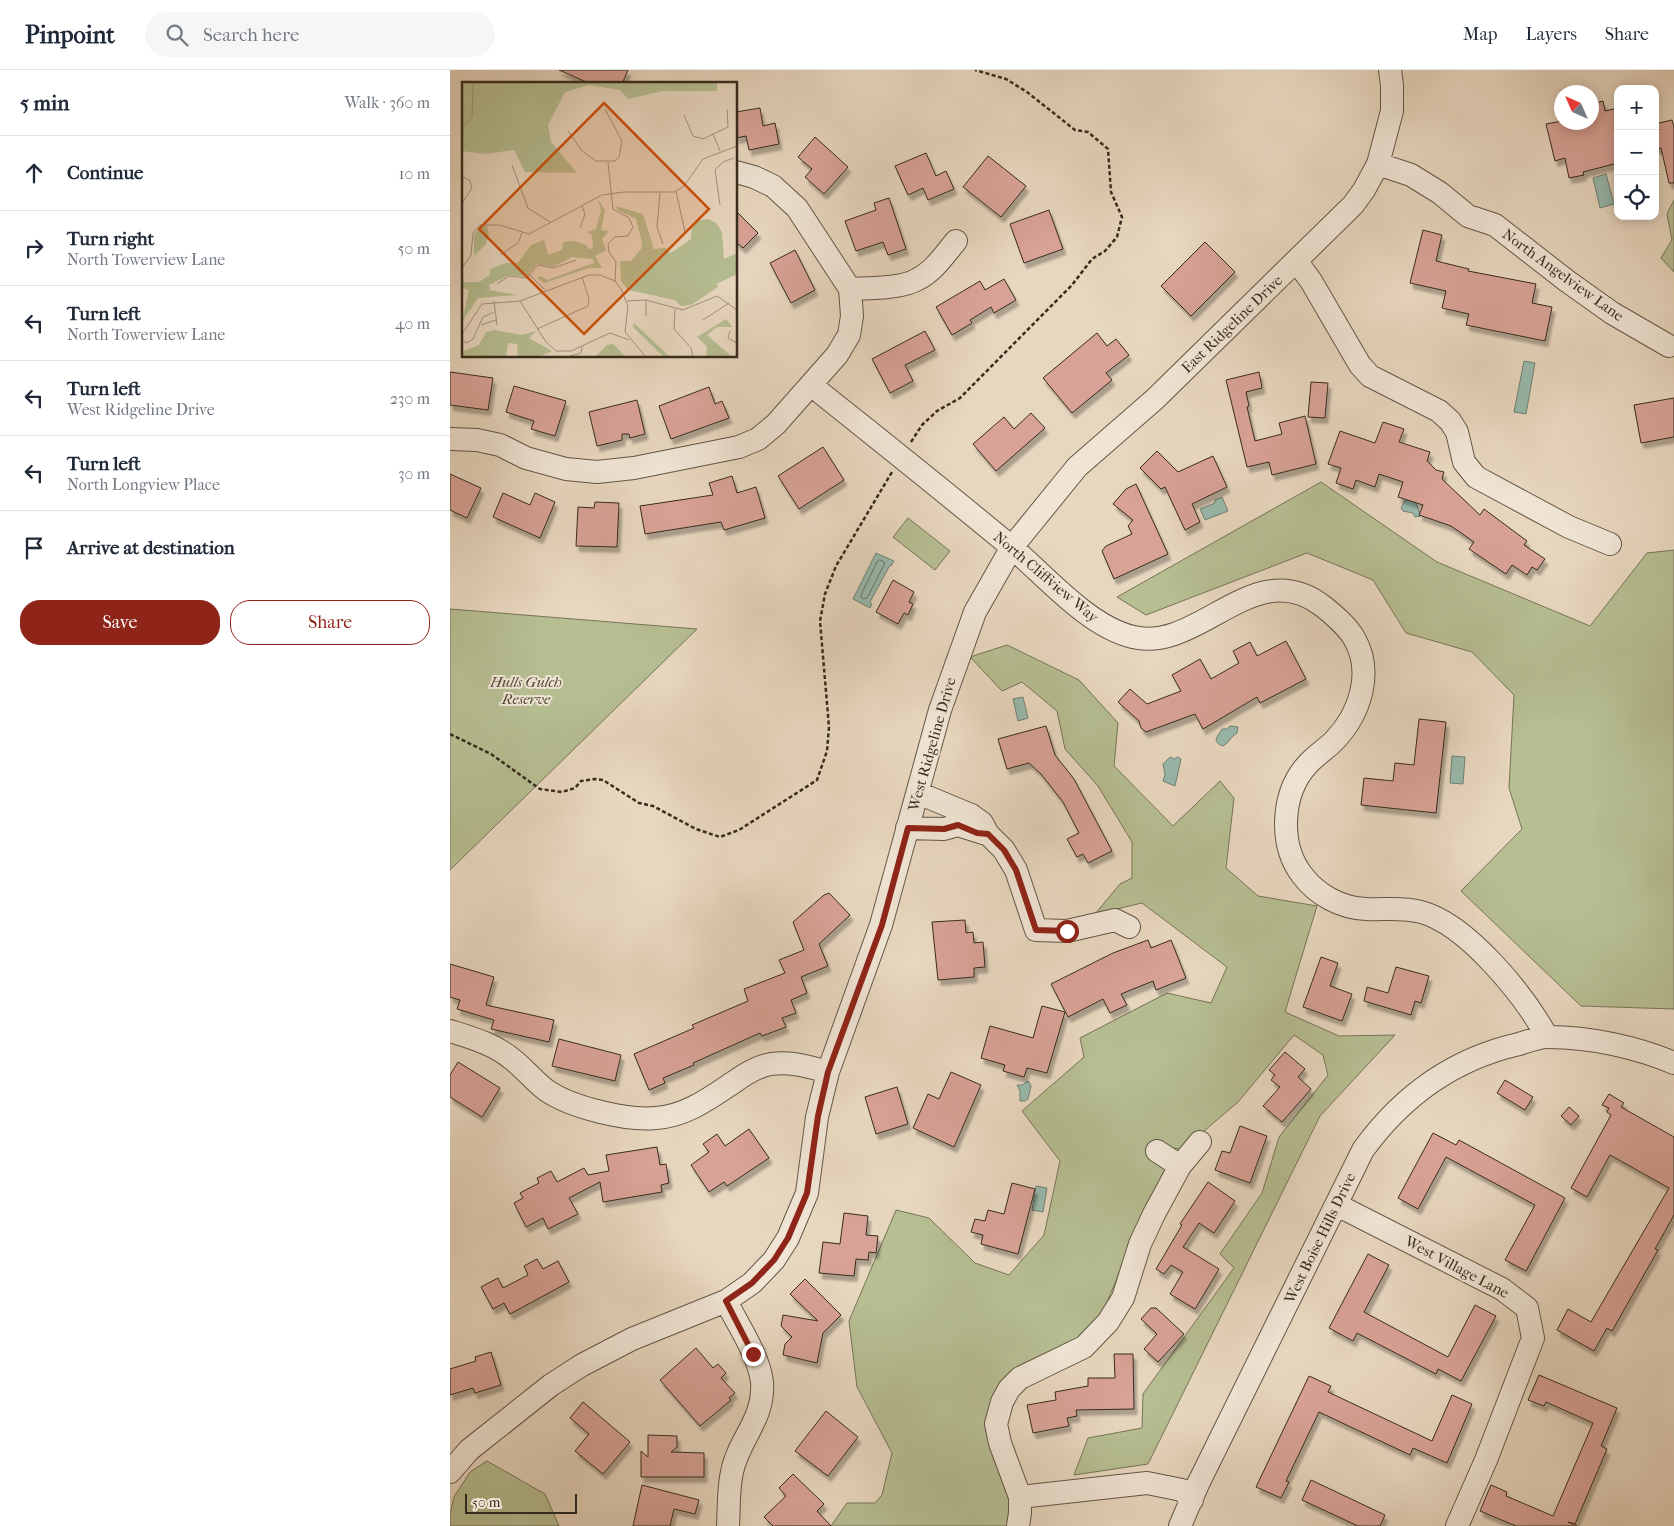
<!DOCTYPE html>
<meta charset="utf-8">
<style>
:root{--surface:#fff;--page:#f6f6f7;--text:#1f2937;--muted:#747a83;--line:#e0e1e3;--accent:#8f2418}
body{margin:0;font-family:"IM FELL French Canon",serif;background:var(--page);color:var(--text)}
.controls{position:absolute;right:15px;top:15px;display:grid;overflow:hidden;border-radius:10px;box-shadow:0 2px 12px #0003}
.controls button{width:45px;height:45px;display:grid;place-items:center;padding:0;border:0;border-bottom:1px solid var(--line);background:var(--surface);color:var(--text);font:25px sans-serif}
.compass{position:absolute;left:1104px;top:15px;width:45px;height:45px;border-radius:50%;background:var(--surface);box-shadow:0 2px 12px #0003;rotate:315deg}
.scale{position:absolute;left:15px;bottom:12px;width:112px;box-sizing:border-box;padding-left:5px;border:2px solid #372b1d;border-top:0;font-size:14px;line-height:18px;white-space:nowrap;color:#372b1d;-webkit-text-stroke:4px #f0e5d5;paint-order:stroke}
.stop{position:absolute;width:15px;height:15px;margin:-11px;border:4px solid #8f2418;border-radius:50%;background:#fff}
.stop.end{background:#8f2418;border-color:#fff;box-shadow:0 1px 5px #0008}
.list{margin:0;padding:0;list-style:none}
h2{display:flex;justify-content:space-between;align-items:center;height:65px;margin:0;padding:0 20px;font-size:21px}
h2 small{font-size:16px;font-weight:400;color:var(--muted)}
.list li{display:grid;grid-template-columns:32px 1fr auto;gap:15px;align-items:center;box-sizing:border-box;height:75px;padding:0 20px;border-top:1px solid var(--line)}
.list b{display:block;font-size:19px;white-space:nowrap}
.list p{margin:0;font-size:16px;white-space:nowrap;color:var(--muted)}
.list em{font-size:16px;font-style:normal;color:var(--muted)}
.actions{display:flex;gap:10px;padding:15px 20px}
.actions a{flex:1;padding:11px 0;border:1px solid var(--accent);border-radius:20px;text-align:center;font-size:18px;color:var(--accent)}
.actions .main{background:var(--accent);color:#fff}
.icon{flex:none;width:28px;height:28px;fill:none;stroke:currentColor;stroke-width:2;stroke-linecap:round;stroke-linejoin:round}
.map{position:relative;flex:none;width:1224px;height:1456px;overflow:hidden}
header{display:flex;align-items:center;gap:30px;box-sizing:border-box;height:70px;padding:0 25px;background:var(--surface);border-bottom:1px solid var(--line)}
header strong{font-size:24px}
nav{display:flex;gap:28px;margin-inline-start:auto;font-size:18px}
.search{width:350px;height:45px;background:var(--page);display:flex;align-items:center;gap:12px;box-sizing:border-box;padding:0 18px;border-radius:28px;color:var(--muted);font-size:19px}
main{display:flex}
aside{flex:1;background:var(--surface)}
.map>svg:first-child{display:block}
.green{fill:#b6be92;stroke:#767458}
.water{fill:#98baae;stroke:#718174}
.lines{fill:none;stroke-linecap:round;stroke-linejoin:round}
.shore{stroke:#687266;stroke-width:1}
.building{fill:#d8a296;stroke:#372b1d;filter:url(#shadow)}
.minor-casing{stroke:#635646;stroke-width:24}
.path{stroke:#372b1d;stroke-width:2.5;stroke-dasharray:4 2.5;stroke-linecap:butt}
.minor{stroke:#f0e5d5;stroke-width:22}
.route{stroke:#8f2418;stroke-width:6}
.labels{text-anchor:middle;stroke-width:4;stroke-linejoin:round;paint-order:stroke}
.street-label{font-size:15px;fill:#372b1d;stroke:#f0e5d5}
.park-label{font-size:15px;font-style:italic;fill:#504834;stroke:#f0e5d5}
.inset-road{fill:none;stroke:#a1927e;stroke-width:1}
.view{fill:#cd520f;fill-opacity:0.15;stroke:#cd520f;stroke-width:2.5}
.inset-edge{fill:none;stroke:#372b1d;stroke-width:2.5}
</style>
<header>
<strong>Pinpoint</strong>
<div class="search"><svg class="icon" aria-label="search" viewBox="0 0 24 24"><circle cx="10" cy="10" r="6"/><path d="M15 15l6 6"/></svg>Search here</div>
<nav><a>Map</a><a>Layers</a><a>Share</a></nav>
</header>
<main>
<aside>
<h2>5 min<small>Walk · 360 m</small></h2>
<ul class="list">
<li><svg class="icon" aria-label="ahead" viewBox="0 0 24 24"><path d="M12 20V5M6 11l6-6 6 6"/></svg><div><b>Continue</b></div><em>10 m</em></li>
<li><svg class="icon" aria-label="right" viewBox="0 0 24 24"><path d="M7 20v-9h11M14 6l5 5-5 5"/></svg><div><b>Turn right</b><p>North Towerview Lane</p></div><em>50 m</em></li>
<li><svg class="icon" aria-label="left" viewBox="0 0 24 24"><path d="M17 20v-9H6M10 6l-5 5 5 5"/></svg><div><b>Turn left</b><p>North Towerview Lane</p></div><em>40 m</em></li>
<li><svg class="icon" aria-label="left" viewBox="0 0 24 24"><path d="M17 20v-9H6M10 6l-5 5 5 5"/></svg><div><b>Turn left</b><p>West Ridgeline Drive</p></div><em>230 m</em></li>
<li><svg class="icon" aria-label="left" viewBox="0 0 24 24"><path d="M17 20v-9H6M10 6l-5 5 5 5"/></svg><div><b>Turn left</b><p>North Longview Place</p></div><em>30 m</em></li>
<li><svg class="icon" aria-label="arrive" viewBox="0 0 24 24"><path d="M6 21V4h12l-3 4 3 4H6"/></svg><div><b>Arrive at destination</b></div></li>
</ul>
<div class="actions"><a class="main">Save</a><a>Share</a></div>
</aside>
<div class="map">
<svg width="1224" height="1456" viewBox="0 0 1224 1456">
<defs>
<filter id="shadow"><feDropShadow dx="3" dy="5.5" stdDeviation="1" flood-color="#0004"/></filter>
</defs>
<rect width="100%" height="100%" fill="#e8d7bf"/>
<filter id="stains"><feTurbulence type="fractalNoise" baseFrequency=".004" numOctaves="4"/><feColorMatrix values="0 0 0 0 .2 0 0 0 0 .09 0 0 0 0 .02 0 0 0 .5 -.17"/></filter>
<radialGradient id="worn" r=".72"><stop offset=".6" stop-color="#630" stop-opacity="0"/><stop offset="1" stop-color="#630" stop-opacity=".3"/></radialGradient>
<!-- green -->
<path class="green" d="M1224,130v72l-13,-14 11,-18 -5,-26z
M871,412l116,80 153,64 57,-73 27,-3v459l-93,-3 -120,-115 61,-62 -13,-41 5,-93 -42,-43 -66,-19 -33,-53 -66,-27 -161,62 -29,-18z
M458,448l42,33 -15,19 -42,-33z
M0,539l247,20 -247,241z
M557,575l72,35 39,43 -4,43 59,60 47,-45 14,17 -8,70 32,28 59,10 -32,106 54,24 56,-1 -75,81 -172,348 -74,11 14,-37 54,-10 1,-34 91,-126 -14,-14 42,-61 17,-56 49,-62 -5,-20 -29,-20 -56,67 -55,47 -25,-2 4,17 6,11 -30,52 -37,90 -24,24 -83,53 16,106v26h-179l16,-23h28l7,-8 10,-42 -35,-66 -8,-66 47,-111 33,8 46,45 34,12 35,-40 16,-74 -38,-50 62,-54 -4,-19 87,-45 44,10 16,-36 -85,-64 -47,11 25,-30 12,-6v-36l-34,-56 -33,-37 -8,-38 -35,-29 -20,9 -32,-34z
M37,1391l58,33 14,32h-109v-11l4,-18 16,-25z"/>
<!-- water -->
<path class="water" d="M1156,104l8,30 -14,4 -7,-30z
M1074,291l11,2 -9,51 -12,-2z
M772,427l6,14 -23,9 -5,-11 15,-6v-3z
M959,429h3v3l4,1 5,13 -6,1 -2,-4 -10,-2 -2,-3 4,-8 3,1z
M426,483l18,8 -3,5 -1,-1 -20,37 2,2 -2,4 -17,-9z
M573,627l5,21 -10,3 -5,-22z
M780,656l8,1 -1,6c-6,3 -8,10 -14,13 -13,-5 -4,-10 -1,-17h5z
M1002,686l13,1 -2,27 -13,-1z
M720,687l4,2 4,-2 3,2 -6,27 -12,-5 2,-6 -2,-11z
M577,1011l2,1 2,4 -3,13 -3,2h-5v-10l-3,-6h6z
M586,1116l11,2 -4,24 -11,-2z"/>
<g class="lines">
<!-- shore -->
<path class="shore" d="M430,490l4,2v3l-17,33 -3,1 -3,-2v-2l16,-33z"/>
</g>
<!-- building -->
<path class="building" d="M109,0h69l-6,14h-31z
M1153,31l2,10 13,-3v55l-35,9 1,3 -15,3 -4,-20 -10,3 -9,-37 16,-3v1h30v-18z
M310,38l3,18 12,-3 4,21 -30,6 -3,-14 -10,2v-26z
M1222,50l2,7v56h-5l-8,-35 -6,1v-25z
M365,67l33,30 -24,27 -19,-17 7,-8 -14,-12z
M476,83l10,23 10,-5 8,18 -26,11 -5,-12 -15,7 -13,-29z
M538,86l38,30 -25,31 -38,-30z
M439,128l17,51 -18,6 -5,-13 -27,9 -11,-30 31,-11 -2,-7z
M599,140l14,39 -39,14 -14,-39z
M286,141l22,22 -15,15 -7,-6z
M973,160l19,5 -6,26 33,8 -1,2 68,13 -4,19 20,4 -7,34 -79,-16 3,-11 -27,-6 4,-17 -36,-8z
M755,172l30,30 -44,44 -30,-30z
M345,180l20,40 -24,13 -21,-40z
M554,209l12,21 -22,13 -3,-6 -21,13 2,3 -20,12 -16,-28 44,-26 5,9z
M475,261l10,19 -30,15 8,16 -23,12 -18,-34z
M647,263l10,13 9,-7 13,16 -23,18 6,7 -40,33 -29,-35z
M0,302l43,6 -5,32 -38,-5z
M809,302l3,16 -16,4 3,14 -2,1 8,34 27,-7 -3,-11 26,-7 11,48 -44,11 -3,-13 -22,5 -21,-87z
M861,312l17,1 -3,35 -17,-1z
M64,316l52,15 -11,35 -24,-7 3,-8 -28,-9z
M259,317l6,17 7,-3 7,17 -58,21 -12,-33z
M1224,328v39l-33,6 -7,-38z
M187,330l8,34 -15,4 -1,-4h-7v6l-25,6 -8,-34z
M581,343l14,15 -49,43 -23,-27 31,-27 10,12z
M933,352l21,7 -5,13 31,10 -3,9 9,9 8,2 -2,7 38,36 4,-6 43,32 -3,4 21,14 -8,11 -5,-3 -5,8 -15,-10 -6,9 -37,-25 5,-7 -23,-16 -32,-11 4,-10 -25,-8 5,-15 -24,-8 -4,13 -19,-7 -3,9 -17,-6 5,-15 -13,-4 12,-33 35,12z
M373,377l21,33 -45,29 -21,-33z
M707,381l21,21 35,-16 14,31 -35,17 8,18 -15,8 -20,-43 -4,2 -21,-21z
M0,404l31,14 -14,30 -17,-8z
M282,406l5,17 19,-6 9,31 -41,12 -3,-8 -76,12 -5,-28 73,-11 -4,-12z
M686,414l32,70 -54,25 -12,-28 4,-5 26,-12 -4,-8 5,-6 -20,-16 13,-15z
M53,423l27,12 5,-12 20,9 -15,36 -47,-21z
M145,432l24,1 -2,44 -41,-1 2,-39 16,1z
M443,510l21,12 -5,10 4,2 -5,11 -4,-2 -6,11 -22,-12z
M836,571l20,38 -46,24 -3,-6 -54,32 -8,-15 -49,18 -5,-4 -2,-7 -21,-19 12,-13 17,15 34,-13 -9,-16 28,-16 11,20 28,-16 -6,-12 17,-9 7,14z
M969,649l27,3 -10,91 -75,-8 3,-27 29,3 2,-18 19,2z
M596,656l9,29 19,24 38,72 -24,12 -5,-9 -6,3 -10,-18 12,-6 -16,-31 -22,-28 -12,-11 -22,6 -9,-30z
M379,823l21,22 -31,29 9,22 -27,11 6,16 -16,7 5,13 -14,5 4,9 -24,9 -2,-3 -67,30 1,2 -31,13 2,5 -16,7 -15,-36 60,-26 -2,-3 56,-24 -4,-12 41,-16 -6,-13 25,-10 -11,-28 31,-27z
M515,850l1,13 7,-1 1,11 9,-1 2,25 -11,1v9l-36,3 -6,-58z
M698,870l3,8 20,-8 15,38 -30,12 -3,-9 -32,13 6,11 -17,8 -7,-14 -35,18 -17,-33 62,-31z
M871,887l17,6 -8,23 22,8 -10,27 -39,-14z
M0,894l44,13 -8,28 68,15 -5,22 -58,-13 3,-9 -37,-11 3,-9 -10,-3z
M946,897l33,9 -8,27 -6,-2 -4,14 -47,-14 3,-14 21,6z
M592,936l23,6 -18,61 -20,-5 -3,9 -21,-6 2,-6 -24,-7 9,-32 43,12z
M109,969l62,16 -6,26 -63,-15z
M835,982l20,17 -7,8 13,12 -29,33 -19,-16 17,-19 -9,-7 4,-5 -6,-5z
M8,992l42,26 -18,29 -32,-20v-22z
M501,1002l30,13 -27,62 -41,-19 15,-34 11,5z
M1055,1010l28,17 -8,13 -28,-17z
M447,1017l11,37 -32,10 -11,-37z
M1159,1024l15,9 -3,4 53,30v78l-19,34 3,1 -46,81 -5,-3 -13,23 -37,-21 11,-21 23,13 78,-134 -59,-33 -23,42 -16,-9 40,-73 -4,-3 2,-4 -7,-3z
M1119,1037l10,9 -8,9 -10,-9z
M790,1056l27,10 -17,47 -35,-13 7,-19 8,2z
M299,1059l20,29 -42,28 -3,-4 -15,10 -18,-27 18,-13 -6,-8 14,-10 8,12z
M983,1063l23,12 3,-5 106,58 -39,73 -21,-11 30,-55 -89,-48 -28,52 -20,-11z
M207,1077l3,18 6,-1 3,19 -8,2 1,7 -59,10 -3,-20 -31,16 9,16 -30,15 -5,-11 -17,9 -12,-24 9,-5 -3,-5 19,-10 -2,-5 14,-7 6,11 27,-14 4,7 21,-4 -3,-16z
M758,1112l27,19 -21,32 -15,-10 -16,24 36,22 -24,40 -25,-15 13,-22 -12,-7 -7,9 -8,-5 26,-44 -2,-1z
M562,1113l23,6 -17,65 -37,-10 2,-9 -12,-3 4,-13 10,2 3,-11 16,4z
M394,1143l24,3 -2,19 12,1 -2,17 -7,-1 -1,8 -12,-1 -2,17 -35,-3 4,-31 17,2z
M918,1184l21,11 -25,47 84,45 27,-52 21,11 -35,65 -23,-12 -2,5 -79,-41 -4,8 -24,-13z
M87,1189l6,10 15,-8 11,21 -59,32 -6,-11 -11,6 -12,-22 17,-9 5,10 25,-13 -4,-9z
M355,1209l36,36 -18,18 -6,30 -34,-8 2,-11 7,-7 -11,-11 2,-11 35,6 -28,-27z
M701,1238h5l28,26 -26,28 -14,-13 13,-15 -16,-15z
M246,1278l17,20 5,-4 8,9 -5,5 14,15 -6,5 2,2 -31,26 -40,-46z
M41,1282l10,33 -26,8 -2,-5 -23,7v-26l26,-8 -1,-4z
M664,1284h19l1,55 -58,1 1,6 -10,2 2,8 -36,7 -6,-28 29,-5 -1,-8 33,-6v-8h27z
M1089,1305l78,33 -16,38 6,3 -32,75 -7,-2 9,4h-61l-36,-15 11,-26 16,7 -1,4 47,20 40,-93 -47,-21 -2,4 -16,-6z
M859,1306l22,10 -3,6 104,49 20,-46 20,9 -25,59 -34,-15 -3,7 -91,-43 -33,69 3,1 -8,16 -25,-11z
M133,1332l47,40 -27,32 -28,-23 14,-17 -19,-16z
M376,1341l32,26 -30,39 -33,-25z
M198,1365l29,1v11l-6,5 33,1v24h-63v-26l7,6z
M343,1404l31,30 -7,7 14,15h-58l-9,-9 22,-21 -7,-8z
M861,1410l74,35 -5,11h-22l-56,-26z
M192,1415l57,15 -4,14 -21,-5 -4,17h-37z"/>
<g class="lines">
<defs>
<path id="minor" d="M928,94l33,11 29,18 28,23 27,9 72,56 45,32 57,33
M847,192l14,19 49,84 10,11 69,35 11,10 7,11 7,30 12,15 93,50 41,17
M400,219c20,-1 51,0 68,-10 16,-8 27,-25 38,-38
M361,315c66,53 133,106 198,160 36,30 78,81 124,92 67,16 122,-85 191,-30 11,9 23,19 30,31 20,34 6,76 -20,103 -8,8 -19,15 -27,24 -26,29 -28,80 -5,110 15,20 39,33 64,34 18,1 37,-2 55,3 46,12 104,84 126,125
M0,369l27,1 23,5 26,13 40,11 31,3 37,-4 105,-21 19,-8 18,-15 61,-69 12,-20 3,-19 -2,-27 -53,-81 -24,-22 -19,-9 -18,-5
M468,723l53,22 11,8 6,11 16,16 12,20 20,60 31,1 48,-11 14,7
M457,758l37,1 14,-4 25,8
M0,961c22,7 44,13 62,28 12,9 22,22 34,31 24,17 80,31 110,28 30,-2 54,-20 78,-36 11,-8 24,-16 37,-18 20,-3 38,3 57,8
M707,1081l23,15
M887,1135l165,84 25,19 6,30 -47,122 -29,66
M276,1231c12,24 33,55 36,81 3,37 -24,58 -30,90 -4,17 -3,37 -4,54
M0,1402l19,-22 82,-65 31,-20 50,-26 94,-38 26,-18 22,-23 14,-22 19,-45 10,-76 11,-45 53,-147 59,-215 35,-98 37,-65 65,-80 78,-68 198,-194 11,-15 14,-26 14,-53v-26l-2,-15
M570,1427l127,-14 35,7 10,10
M568,1456l2,-13v-16l-20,-54 -4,-19 6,-22 7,-13 11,-11 64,-31 24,-25 15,-24 17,-54 14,-30 26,-48 20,-24
M730,1456l18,-42 165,-334c39,-54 90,-91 156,-106 9,-3 20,-7 29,-7 42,0 88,10 126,26"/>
</defs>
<!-- minor casing -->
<use href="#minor" class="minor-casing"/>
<!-- path -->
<path class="path" d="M461,372l11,-17 15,-14 23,-13 112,-113 20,-26 13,-8 12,-14 5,-20 -11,-25 -3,-43 -20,-17 -13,-2 -48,-38 -21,-13 -31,-9
M0,664l41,20 49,35 22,3 13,-4 6,-7 14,-2 8,1 36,23 14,3 43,23 24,8 19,-7 78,-50 10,-29 2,-24 -9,-106 5,-27 11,-28 56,-94"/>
<!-- minor -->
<use href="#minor" class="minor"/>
</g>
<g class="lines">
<!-- route -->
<path class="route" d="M303,1284l-27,-53 26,-18 22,-23 14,-22 19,-45 11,-77 10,-44 54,-147 26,-97 36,1 14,-4 19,8 11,1 16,16 12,20 20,60 31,1"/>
</g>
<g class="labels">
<!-- street labels -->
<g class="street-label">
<text transform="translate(1113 205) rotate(36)" y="5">North Angelview Lane</text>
<text transform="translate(782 254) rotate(-44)" y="5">East Ridgeline Drive</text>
<text transform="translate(596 507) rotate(40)" y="5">North Cliffview Way</text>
<text transform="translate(482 674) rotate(-74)" y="5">West Ridgeline Drive</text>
<text transform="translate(870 1168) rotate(-64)" y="5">West Boise Hills Drive</text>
<text transform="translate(1007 1197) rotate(28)" y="5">West Village Lane</text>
</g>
<!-- park labels -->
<g class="park-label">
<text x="76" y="617">Hulls Gulch<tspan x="76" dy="17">Reserve</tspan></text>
</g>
</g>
<!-- overview -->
<g transform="translate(12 12)">
<rect width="275" height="275" fill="#e8d7bf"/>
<path d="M0,0h255v9h-54l-35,8 -8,-9 -31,-5 -24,7 -17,33 3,17 26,31 -52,-1 -11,-22 -29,4 -23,-3zM136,117l7,11 -4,20 8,1 -7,8 4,11 -11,6 7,12h-13l-45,15 -7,-5 4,-2 6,4 47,-17 -1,-4 -21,-2 -19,10 -16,-3 -10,13 -18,-2 -20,10 1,5 27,5 -39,3 -16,24 7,-32 -7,-2v-6h17l11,-7v-6l16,-6h12l13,-18 13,-5 4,15 14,-5 1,-8 12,-1 11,4 3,4 4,-1 -1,-13 -5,-3 9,-3 5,-18zM154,124l27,8 11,35 11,-1 6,5 20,-14 1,-15 4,-3 12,-2 8,4 6,9 2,27 13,-6v21l-20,10 1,3 -27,18 -10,1 -6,-6 -47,-10 -7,-9 -1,-20h11l10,-12 1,-7 -6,-23 -19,-9zM25,144l2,8 -3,10 -12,12v-22l7,-7zM264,237l7,8h-16l-10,8 25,22h-26l1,-10 -10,-10zM172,241l36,34h-6l-31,-30zM33,248l27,5 14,-4 -7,7 23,13 -13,6h-21l-1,-13 -9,-1 -2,13 -44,1v-5l17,-7 7,-13zM151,262l13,13h-31l12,-12z" fill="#b6be92"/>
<path class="inset-road" d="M222,33l9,21 10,3 10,-5 7,17M0,46l10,-11 1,-35M106,49l14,20 14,10h19l4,-4 3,-16 -17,-32M251,52l15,-7 -1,-18M146,80l5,47 16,9 4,9 -5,9 -13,1 -7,7 1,8 7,10 -1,19M50,83l16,43 22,14M0,94l8,5 2,7 -10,15M214,109l9,41M198,111l-3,34 6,17M258,123l-5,-35 8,-8 11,-4M118,146l5,-14 -3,-8M38,173l18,-12 4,-10M0,186l9,-13 2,-22 7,-8h19l30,9 73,-39 22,-3h51l9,-6 19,-27 34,-13M68,193l15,15M35,202l12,-8 18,2 11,-13 15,3 23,-8M184,218v16M32,219l3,24M58,219l26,41 10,9h15l39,-18 19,7M165,219l19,-1 37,10 34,-14 20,14M213,227l-1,20 17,19 2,9M241,238l26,-17M19,243l15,-5M75,247l51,-23 1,-7 -7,-22M268,249l-2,7 9,5M0,252l20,-30 38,-3 69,-26h11l15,6 6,8 7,17 -3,26 21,25M0,258l4,3 7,-4 10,-22 11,-5M105,275l14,-4 1,-6"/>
<path class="view" d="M142,21l105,106 -125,125 -105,-105z"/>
<rect width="275" height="275" class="inset-edge"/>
</g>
<rect width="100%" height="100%" filter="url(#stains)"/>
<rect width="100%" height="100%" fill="url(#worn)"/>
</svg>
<div class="controls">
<button>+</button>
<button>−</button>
<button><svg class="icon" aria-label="locate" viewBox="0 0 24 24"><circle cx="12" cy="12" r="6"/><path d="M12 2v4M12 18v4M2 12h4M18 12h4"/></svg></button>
</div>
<svg class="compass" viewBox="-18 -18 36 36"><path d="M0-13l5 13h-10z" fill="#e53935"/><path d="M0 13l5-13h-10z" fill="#747a83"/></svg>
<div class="scale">50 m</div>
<div class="stop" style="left:617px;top:861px"></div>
<div class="stop end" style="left:303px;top:1284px"></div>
</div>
</main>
